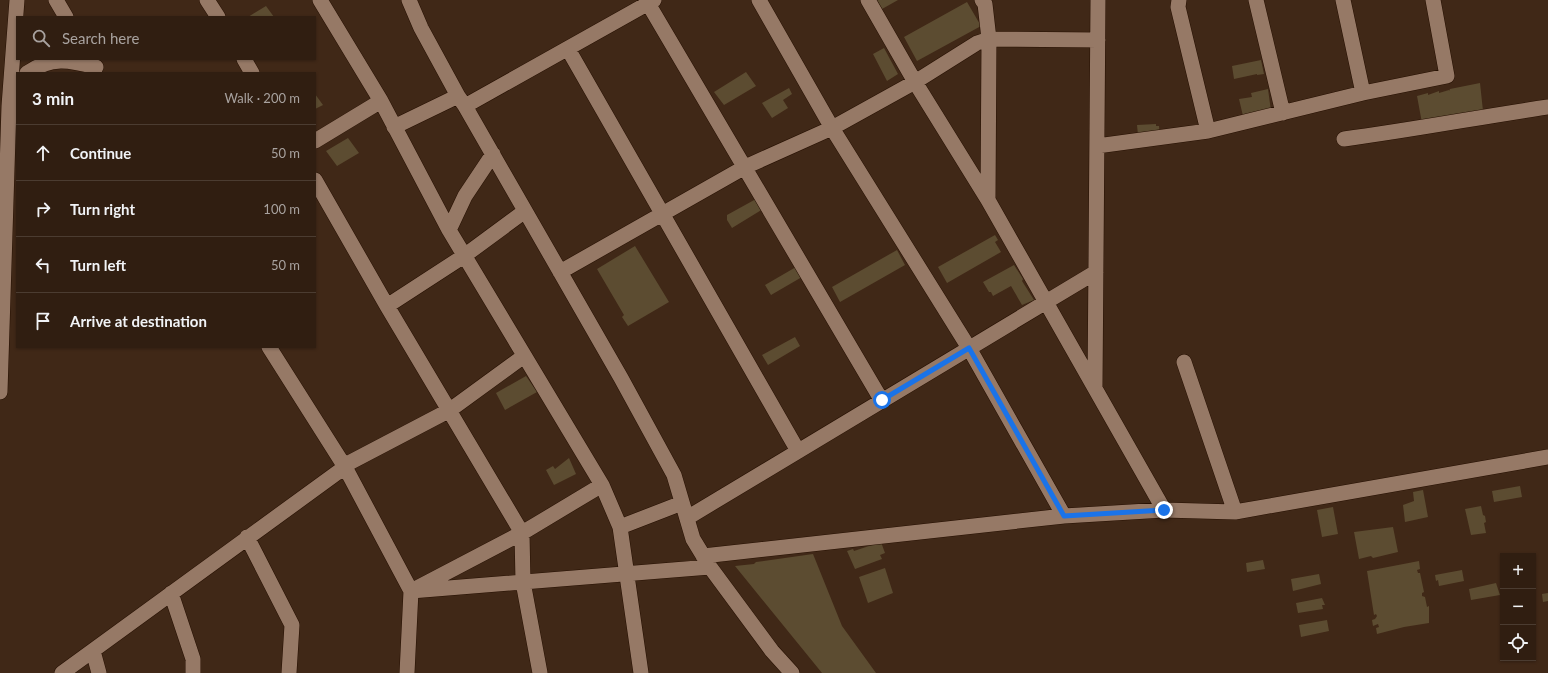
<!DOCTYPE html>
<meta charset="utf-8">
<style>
:root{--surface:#301e11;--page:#38271a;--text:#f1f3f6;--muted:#a8a29f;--line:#4b3c31}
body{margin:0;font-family:Lato,sans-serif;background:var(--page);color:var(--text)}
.controls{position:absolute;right:12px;bottom:12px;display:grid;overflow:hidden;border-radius:0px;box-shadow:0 1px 3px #0004}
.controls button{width:36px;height:36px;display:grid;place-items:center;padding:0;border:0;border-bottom:1px solid var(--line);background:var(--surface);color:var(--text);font:20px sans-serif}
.stop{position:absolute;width:12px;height:12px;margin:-9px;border:3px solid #1a73e8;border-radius:50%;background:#fff}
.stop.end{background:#1a73e8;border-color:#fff;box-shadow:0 1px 4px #0008}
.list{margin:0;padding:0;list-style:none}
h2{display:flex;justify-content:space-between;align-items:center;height:52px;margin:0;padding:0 16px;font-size:17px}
h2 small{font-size:13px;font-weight:400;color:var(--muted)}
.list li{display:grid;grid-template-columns:26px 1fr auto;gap:12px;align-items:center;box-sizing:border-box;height:56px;padding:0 16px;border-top:1px solid var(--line)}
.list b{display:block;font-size:15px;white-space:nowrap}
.list em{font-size:13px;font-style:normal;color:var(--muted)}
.icon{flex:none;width:22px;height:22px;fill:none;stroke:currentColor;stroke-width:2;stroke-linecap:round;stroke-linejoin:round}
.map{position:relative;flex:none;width:1548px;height:673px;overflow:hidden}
.search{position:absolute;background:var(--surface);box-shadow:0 1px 3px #0004;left:16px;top:16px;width:300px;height:44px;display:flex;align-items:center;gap:10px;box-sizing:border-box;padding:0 14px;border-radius:0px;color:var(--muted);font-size:15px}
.panel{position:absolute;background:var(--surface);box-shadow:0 1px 3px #0004;left:16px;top:72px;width:300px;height:276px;border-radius:0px}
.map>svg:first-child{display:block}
.building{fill:#5c4c31}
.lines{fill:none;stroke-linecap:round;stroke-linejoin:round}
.minor-casing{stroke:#261002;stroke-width:16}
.minor{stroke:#967966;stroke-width:15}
.route{stroke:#1a73e8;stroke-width:5}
</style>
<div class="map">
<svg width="1548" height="673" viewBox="0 0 1548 673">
<rect width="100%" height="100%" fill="#402817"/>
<!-- building -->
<path class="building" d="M877,0h21l-16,9z
M967,2l14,24 -64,35 -13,-24z
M266,6l8,11h-26z
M884,48l14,26 -11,7 -14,-27z
M1261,60l3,14 -7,1v-1l-23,5 -2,-13z
M746,72l10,14 -32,19 -10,-13z
M1480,83l3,28 -61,12 -5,-27 11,-3v2l11,-4v2l10,-3v1l1,-2z
M789,88l3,6 -9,6 5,8 -16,10 -10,-15z
M1268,89l3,22 -28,5 -4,-17 13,-2 -1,-4z
M315,94l8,11 -8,4z
M1156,124v2h3l1,11 -22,-2 -1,-10z
M348,138l11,15 -22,13 -11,-15z
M756,199l7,10 -31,19 -5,-8v-5z
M995,235l3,5 -3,2 6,10 -54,31 -9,-16z
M635,246l34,56 -41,24 -6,-9 2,-2 -27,-46z
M897,250l8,15 -65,37 -8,-15z
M1014,265l9,14 -1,2 12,19 -12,5 -11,-19 -18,10 -2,-4h-2l-6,-10z
M796,267l6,10 -31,18 -6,-10z
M795,337l5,9 -32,19 -6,-10z
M526,376l11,16 -32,18 -9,-17z
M569,458l7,16 -22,11 -8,-15 7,-4 2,3z
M1520,486l2,11 -28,5 -2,-11z
M1423,490l5,27 -23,5 -2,-17 11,-4 -1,-9z
M1481,506l2,9 2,1 1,6 -2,1 2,10 -15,2 -6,-26z
M1333,507l5,27 -16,3 -5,-27z
M1393,527l5,25 -25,6 -2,-2 -12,3 -5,-27z
M881,542l4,11 -5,2 2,4 -27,10 -8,-18 6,-2 1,2z
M813,554l29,72 34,47h-54l-87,-107 19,-2 2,-2z
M1263,560l2,9 -18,3 -1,-9z
M1419,561l1,8 -3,1 1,3h2l4,19 -2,1v3l3,1 2,10 2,-1v17l-25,4 -27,7 -1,-6 3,-1 -1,-3 -5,2 -1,-6 3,-1 2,-3 -1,-2 -2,1 -7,-44z
M885,568l8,25 -25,10 -9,-26z
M1462,570l2,11 -25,5 -1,-6 -2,1 -1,-6z
M1319,574l2,10 -28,7 -2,-12z
M1496,583l4,12 -29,5 -2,-11z
M1548,593v8l-5,1 -1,-8z
M1322,598l3,7h-3l1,4 -25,4 -2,-10z
M1327,620l2,11 -28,6 -2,-12z"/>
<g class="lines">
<defs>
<path id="minor" d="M56,0l10,17
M207,0l11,17
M320,0l61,101 68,129 153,255 18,42 21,146
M409,0l12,28 37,68 7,10 156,272 53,97 19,64 17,28 62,84 20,22
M646,0l236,401
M759,0l73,128 137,220 95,168
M868,0l47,82 73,118 176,310
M982,0l3,4 4,35 -1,161
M1179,0l-1,7 30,124
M1256,0l27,113
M1343,0l20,93
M568,49l230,402
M244,59l8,14
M27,73c25,-17 42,-13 69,-6
M465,106l189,-106
M394,127l64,-31
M1344,139c68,-9 136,-22 204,-32
M315,141l66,-40
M1097,146l111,-15 155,-38 84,-17 -14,-76
M315,180l72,126 135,227 1,49 17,91
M449,230l16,-34 28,-42
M560,272l185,-105 87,-39 83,-46 62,-39 12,-4 109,1
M387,306l77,-50 61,-45
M269,347l76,120 66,124 -4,82
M1184,362l51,150
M1095,387l3,-387
M0,392l9,-286 8,-106
M687,518l409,-246
M620,527l62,-24
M247,537l45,88 -3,48
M703,556l361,-40 100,-6 71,2 313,-55
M417,588l105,-55 80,-48
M411,591l299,-24
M171,593l22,66v14
M93,651l6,22
M62,673l283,-206v-2l105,-55 74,-54"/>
</defs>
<!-- minor casing -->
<use href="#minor" class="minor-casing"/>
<!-- minor -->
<use href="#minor" class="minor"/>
</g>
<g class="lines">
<!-- route -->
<path class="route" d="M882,400l87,-52 95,168 100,-6"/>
</g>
</svg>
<div class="controls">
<button>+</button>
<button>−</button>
<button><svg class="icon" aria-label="locate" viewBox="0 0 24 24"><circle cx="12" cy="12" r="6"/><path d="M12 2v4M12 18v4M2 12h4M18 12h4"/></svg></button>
</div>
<div class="stop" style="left:882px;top:400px"></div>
<div class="stop end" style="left:1164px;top:510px"></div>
<div class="search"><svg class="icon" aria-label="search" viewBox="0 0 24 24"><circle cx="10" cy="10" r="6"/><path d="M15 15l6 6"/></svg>Search here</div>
<section class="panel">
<h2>3 min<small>Walk · 200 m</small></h2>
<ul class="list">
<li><svg class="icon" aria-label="ahead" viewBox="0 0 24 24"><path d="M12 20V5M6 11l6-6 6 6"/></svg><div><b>Continue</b></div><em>50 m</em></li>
<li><svg class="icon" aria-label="right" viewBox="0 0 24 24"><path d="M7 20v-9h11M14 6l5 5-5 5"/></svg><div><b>Turn right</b></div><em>100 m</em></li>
<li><svg class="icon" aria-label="left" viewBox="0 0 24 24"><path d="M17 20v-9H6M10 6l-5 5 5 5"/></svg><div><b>Turn left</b></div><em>50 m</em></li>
<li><svg class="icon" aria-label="arrive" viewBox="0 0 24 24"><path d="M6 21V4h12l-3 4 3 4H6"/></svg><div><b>Arrive at destination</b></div></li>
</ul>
</section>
</div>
